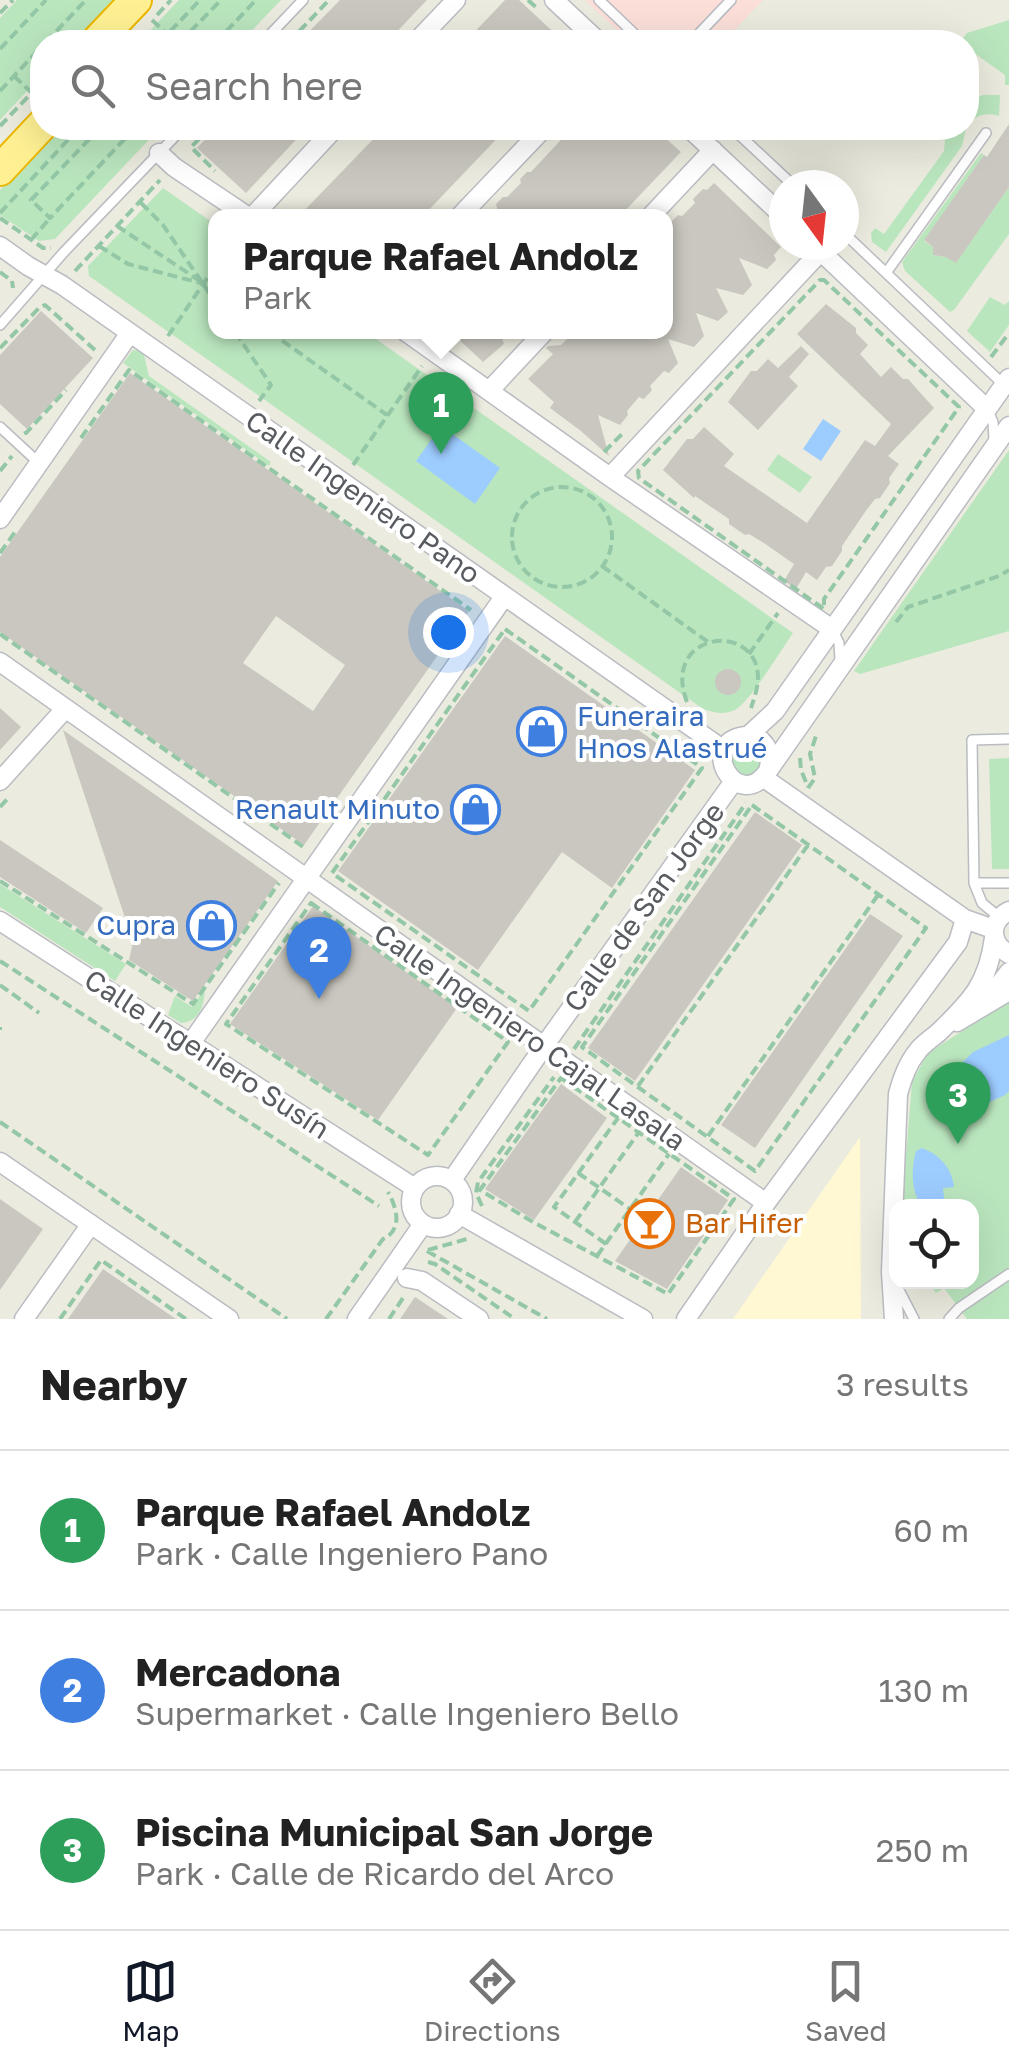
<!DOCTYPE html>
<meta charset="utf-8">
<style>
:root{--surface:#fff;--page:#f2f2f2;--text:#222;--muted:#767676;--line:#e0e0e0;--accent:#111827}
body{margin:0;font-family:"Golos Text",sans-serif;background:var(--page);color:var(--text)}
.controls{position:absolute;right:30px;bottom:30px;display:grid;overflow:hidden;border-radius:20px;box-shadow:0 10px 40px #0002}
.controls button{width:90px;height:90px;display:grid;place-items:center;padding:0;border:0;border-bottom:2px solid var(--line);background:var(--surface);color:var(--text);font:50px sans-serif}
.compass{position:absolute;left:769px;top:170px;width:90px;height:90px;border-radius:50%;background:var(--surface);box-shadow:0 10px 40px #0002;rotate:165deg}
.you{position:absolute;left:448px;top:632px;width:35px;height:35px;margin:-25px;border:8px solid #fff;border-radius:50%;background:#1a73e8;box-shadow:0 0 0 15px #1a73e833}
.badge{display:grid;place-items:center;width:65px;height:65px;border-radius:50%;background:var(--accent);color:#fff;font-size:32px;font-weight:700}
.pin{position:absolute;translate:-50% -82px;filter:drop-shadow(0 2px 5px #0008)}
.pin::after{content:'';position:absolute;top:52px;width:35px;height:30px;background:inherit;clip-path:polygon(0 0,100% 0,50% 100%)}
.popup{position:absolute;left:208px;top:209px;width:465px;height:130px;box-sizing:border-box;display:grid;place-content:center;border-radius:20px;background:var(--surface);filter:drop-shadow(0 2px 8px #0005);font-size:32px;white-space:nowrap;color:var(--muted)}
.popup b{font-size:38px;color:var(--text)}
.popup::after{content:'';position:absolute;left:50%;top:100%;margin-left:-20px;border:20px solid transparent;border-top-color:var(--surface)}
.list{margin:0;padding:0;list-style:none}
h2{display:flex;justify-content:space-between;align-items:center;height:130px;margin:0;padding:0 40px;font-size:42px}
h2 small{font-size:32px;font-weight:400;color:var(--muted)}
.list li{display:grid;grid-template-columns:65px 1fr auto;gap:30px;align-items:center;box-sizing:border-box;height:160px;padding:0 40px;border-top:2px solid var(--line)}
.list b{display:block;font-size:38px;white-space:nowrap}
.list p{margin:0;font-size:32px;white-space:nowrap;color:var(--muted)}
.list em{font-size:32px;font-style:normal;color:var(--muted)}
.icon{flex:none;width:55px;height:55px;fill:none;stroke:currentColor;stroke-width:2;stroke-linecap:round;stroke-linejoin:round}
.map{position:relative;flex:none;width:1009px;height:1319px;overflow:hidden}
.search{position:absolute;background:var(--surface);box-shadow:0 10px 40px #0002;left:30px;right:30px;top:30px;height:110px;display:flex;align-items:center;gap:25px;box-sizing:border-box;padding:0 35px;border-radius:40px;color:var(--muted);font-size:38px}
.sheet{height:610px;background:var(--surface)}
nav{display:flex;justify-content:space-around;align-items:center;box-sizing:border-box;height:140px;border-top:2px solid var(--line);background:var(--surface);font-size:28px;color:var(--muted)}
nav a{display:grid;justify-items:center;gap:5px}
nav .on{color:var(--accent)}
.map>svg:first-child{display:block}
.commercial{fill:#fff8d2}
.medical{fill:#fcdfd9}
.green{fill:#bae6be}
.water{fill:#9dccff}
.building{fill:#c9c7bf;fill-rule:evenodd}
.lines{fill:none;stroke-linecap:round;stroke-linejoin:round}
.service-casing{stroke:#babcc2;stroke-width:12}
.minor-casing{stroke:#babcc2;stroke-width:21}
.trunk-casing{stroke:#ecb700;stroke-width:34}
.path{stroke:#93c7a6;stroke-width:4;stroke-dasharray:10 5;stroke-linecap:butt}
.service{stroke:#fff;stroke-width:9}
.minor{stroke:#fff;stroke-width:18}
.trunk{stroke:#fff193;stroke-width:30}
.labels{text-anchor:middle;stroke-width:8;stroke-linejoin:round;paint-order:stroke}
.street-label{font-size:28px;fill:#585c61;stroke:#fff}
.shop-label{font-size:28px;fill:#366cbe;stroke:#fff;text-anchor:end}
.food-label{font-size:28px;fill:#c56008;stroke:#fff;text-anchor:start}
</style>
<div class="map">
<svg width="1009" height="1319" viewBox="0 0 1009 1319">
<rect width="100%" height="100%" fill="#ecebdf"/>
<!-- commercial -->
<path class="commercial" d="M860,1137l1,182h-128z"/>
<!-- medical -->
<path class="medical" d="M585,0h178l-40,42h-93z"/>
<!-- green -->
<path class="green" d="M17,0h97l-40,42h-32v33l-42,45v-102z
M179,0h102l-40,42h-102z
M1009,20v65h-4v-10l-38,-27 -1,-6h-6l7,-9z
M983,95h17l-1,21c-13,-4 -24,-1 -32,10v-25z
M59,128h101l-105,111 -16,2 -39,-26v-25z
M946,128h20l-4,18 -76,106 -14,-10 -1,-9 4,-5 9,6 60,-83z
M981,153l3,2 -60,86 9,6v8l13,2 10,5 53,-75v47l-55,76 -4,2 -45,-41 -3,-9z
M163,188l53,37v107h150l427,301c-12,17 -43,69 -58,77 -11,5 -21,3 -32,-1l-614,-433 -1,-10z
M990,297l15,8 4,-4v24l-19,27 -23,-21z
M133,350l10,1 6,25 122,86 -2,4 -146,-103z
M1009,450v181l-149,43 -6,-3z
M778,454l34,23 -12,16 -33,-23z
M732 760a15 15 0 1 1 30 0a15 15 0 1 1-30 0Z
M1009,758v111h-17l-3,-110z
M0,884l126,80 -11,17 -115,-74z
M205,988c-1,17 -4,33 -24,35l-13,-8 7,-19 17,11z
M1009,1001v318h-42l-23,-31 -8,5 -9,-11h45v-76h-70l10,-124 16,-29z"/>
<!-- water -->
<path class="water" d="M823,419l18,12 -20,30 -18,-12z
M441,426l59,42 -25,36 -59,-43z
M1009,1035v56l-4,4 -46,21 -21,-29 35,-35z
M922,1148c18,7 30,20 32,39l-11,1 2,18h-24c-10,-17 -10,-36 -5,-55z"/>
<!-- building -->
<path class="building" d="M340,0h87l-40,42h-88z
M505,0h14l45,42h-99z
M1009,124v63l-53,76 -10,-6 -13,-2v-8l-9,-7 60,-85 3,2z
M216,128h91l-61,65 -49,-45z
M384,128h123l-84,88h-124z
M572,128h82l27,24 -61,64h-121l-3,-12 7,-7h4l14,-14 -1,-4 7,-7h4z
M714,183l67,64 -7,8 2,5 -9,9 -28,-11 13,27 -9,10 -27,-7 12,24 -10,9 -22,-8 8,23 -10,11 -26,-8 10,24 -9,10 -5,-2 -14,15 2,4 -8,9 -5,-2 -12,14 1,4 -8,10 -22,-10 11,41 -28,-25 -31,-23 4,-6 -26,-23 25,-25 -7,-6 2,-2 13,-1 13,-13 92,1v-106l12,-12 4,1 13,-13 -2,-4 10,-10 4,1z
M826,304l30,24v5l12,12 -8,9 21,23 10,-10 12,12h5l26,29 -46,48 11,8 -10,14 1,5 -10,15 -5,1 -10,13 -23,34v5l-10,15 -6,1 -9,13 -11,-8 -10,17 -12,-8 10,-17 -30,-21 -15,-9 -4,1 -16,-11v-5l-34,-23 -1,2 -31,-28 24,-31h6l11,-12 30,27 -10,12 83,57 58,-83 10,6 16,-22 -94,-90z
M41,311l52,47 -66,71 -27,-25v-49z
M451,332h49l4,12 -21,18z
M801,346l8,8 -20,23 9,9 -40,44 -30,-28 23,-31h6l11,-12 10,9z
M130,373l339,238 -165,234 -304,-213v-75zM276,616l69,49 -32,46 -70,-48z
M505,636l190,134 -83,118 -50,-36 -84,118 -140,-99z
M715 682a13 13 0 1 1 26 0a13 13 0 1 1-26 0Z
M0,708l21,19 -21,23z
M63,730l215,151 -85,120 -64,-41 4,-18z
M755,812l47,33 -167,236 -47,-33z
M0,840l103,68 -17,25 -86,-56z
M313,906l144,102 -79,112 -148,-96z
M870,914l33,22 -148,212 -34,-23z
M561,1084l46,34 -73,102 -49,-31z
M681,1167l47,33 -61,89 -52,-28z
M0,1199l43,30 -43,61z
M103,1269l48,33 25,17h-108z
M415,1297l33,22h-48z"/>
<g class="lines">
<defs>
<path id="service" d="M599,0l44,42
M263,42l40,-42
M691,42l40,-42
M732,128l61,57
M844,233l160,152
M886,273l100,-140
M0,325l64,-73 119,-124
M987,409l6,13 1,18
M0,427l39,36
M832,629l7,14 1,17
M1009,739l-37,1 2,143h35
M974,883l8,20 17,14
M898,1288l16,31
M949,1319l10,-11 50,-34"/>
<path id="minor" d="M554,0l45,42
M416,42l40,-42
M689,128l95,89
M159,153l15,14 73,49
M253,216l82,-88
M460,216l84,-88
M651,216l62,-66
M814,245l173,164
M0,246l28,20 34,19 652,458 9,10
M406,332l204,145 222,152
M489,391l55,-59
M610,477l211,-226
M0,519l130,-186
M0,662l766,541
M748,736l27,-25 234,-333
M768,771c6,-19 -5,-40 -28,-34 -41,11 -1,76 28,34l30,-43 211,-302
M764,778l201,141 28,10
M0,781l65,-72
M1009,911c-20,10 -20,32 0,43
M0,921l415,267
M988,999l21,-27
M957,1022l52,-31
M191,1043l313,-446
M0,1162l229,157
M411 1202a26 26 0 1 1 52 0a26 26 0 1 1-52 0Z
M452,1180l92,-134 190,-265
M459,1214l184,105
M407,1278l15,3 57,38
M24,1319l67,-95
M357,1319l66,-95
M686,1319l80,-116 192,-261 7,-23
M894,1319l-3,-47 7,-178c4,-15 9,-30 19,-42 6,-9 16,-14 23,-21 32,-31 48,-48 54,-93"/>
<path id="trunk" d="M96,42l40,-42
M0,170l42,-45"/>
</defs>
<!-- service casing -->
<use href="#service" class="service-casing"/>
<!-- minor casing -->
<use href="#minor" class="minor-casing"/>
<!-- trunk casing -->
<use href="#trunk" class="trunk-casing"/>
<!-- path -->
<path class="path" d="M528,0l9,8
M0,13l13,-13
M157,15l14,-15
M152,20l24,22
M46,42l40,-42
M160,42l40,-42
M180,42l41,-42
M216,42l40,-42
M289,42l40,-42
M0,49l46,-49
M14,76l18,17
M0,91l42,-45
M0,126l42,-44
M73,128l15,13
M100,128l-69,72 19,18 85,-90
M210,128l-19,19 24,24
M663,128l8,7
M141,203l22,22 53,78
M0,213l79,-85
M0,218l43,30h8
M117,226l83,55
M31,240l19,-22
M99,246l29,18 88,23
M75,271l85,-91
M0,272l12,9 1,7
M820,280h4l135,127 -135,192v10l-185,-131 -1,-7z
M235,332l36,53 -12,16
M270,332l117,83
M168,336l48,-71
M0,348l39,-40 6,-3 50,45
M991,357l18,-24
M25,431l1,2 40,-43
M81,438l48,-68 342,240
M604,452l18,-18
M353,465l69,-99
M0,471l12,-15
M512 537a50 50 0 1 1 100 0a50 50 0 1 1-100 0Z
M0,553l15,-21
M602,566l106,76
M896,622l12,-15 91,-31 10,-6
M505,629l197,139 -173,243 -197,-138z
M0,634l305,214 1,-2
M749,654l29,-41
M687,702c-27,-70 70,-82 71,-25 0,11 -4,22 -7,31
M800,758l1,12 7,17
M808,788l7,-10 -5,-24 6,-18
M752,805l174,123 -171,243 -173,-124z
M0,807l10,-11
M0,881l193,123 86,-121
M311,903l197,139 -80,113 -202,-131z
M0,961l379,245
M0,985l39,28
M0,1027v3
M574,1049l172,-246
M561,1078l173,121 -66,95 -135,-72 -53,-32z
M638,1086l170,-241
M0,1122l287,197
M708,1136l170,-241
M578,1173l52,36
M482,1206l-6,-13 2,-11 76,-105
M575,1222l64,-90
M606,1244l-52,-37 64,-89
M428,1250l39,-11
M427,1251l120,68
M597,1256l72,-102
M428,1262l7,2 80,55
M60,1319l41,-59 85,59
M326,1319l57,-80c20,-9 14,-31 5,-47
M389,1319l16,-24"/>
<!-- service -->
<use href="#service" class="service"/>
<!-- minor -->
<use href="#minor" class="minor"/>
<!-- trunk -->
<use href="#trunk" class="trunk"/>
</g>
<!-- icons -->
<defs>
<symbol id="shop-ring" viewBox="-11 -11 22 22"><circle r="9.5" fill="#fff" stroke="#3f7fe0" stroke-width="1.5"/><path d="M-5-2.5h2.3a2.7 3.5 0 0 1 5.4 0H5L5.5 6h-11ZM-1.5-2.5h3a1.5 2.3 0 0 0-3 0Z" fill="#3f7fe0"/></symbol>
<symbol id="bar-ring" viewBox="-11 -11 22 22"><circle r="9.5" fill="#fff" stroke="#e8710a" stroke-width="1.5"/><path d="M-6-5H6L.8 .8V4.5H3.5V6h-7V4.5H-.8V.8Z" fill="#e8710a"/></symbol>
</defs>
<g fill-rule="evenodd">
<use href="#shop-ring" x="514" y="704" width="55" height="55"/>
<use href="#shop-ring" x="448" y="782" width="55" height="55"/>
<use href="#shop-ring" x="184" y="898" width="55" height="55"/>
<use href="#bar-ring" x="622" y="1196" width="55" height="55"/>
</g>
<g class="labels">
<!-- street labels -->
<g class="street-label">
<text transform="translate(363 497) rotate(35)" y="10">Calle Ingeniero Pano</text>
<text transform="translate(644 907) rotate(-54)" y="10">Calle de San Jorge</text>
<text transform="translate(530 1037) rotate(35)" y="10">Calle Ingeniero Cajal Lasala</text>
<text transform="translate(207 1054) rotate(33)" y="10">Calle Ingeniero Susín</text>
</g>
<!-- shop labels -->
<g class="shop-label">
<text x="577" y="726" text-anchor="start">Funeraira<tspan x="577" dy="32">Hnos Alastrué</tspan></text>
<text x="440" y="819">Renault Minuto</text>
<text x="176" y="935">Cupra</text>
</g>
<!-- food labels -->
<g class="food-label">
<text x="685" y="1233">Bar Hifer</text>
</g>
</g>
</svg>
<div class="controls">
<button><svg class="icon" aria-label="locate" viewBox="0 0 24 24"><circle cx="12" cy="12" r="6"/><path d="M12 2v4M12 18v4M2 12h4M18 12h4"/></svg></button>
</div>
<svg class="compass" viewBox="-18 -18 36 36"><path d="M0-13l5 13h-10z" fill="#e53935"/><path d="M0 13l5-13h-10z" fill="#767676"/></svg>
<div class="you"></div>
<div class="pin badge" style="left:441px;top:454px;background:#2e9e5b">1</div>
<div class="popup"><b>Parque Rafael Andolz</b>Park</div>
<div class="pin badge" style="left:319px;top:999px;background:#3f7fe0">2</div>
<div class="pin badge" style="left:958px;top:1144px;background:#2e9e5b">3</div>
<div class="search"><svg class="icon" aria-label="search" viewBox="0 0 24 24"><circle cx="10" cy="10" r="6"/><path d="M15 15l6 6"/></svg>Search here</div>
</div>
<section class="sheet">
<h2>Nearby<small>3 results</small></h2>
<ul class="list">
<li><span class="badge" style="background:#2e9e5b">1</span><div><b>Parque Rafael Andolz</b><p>Park · Calle Ingeniero Pano</p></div><em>60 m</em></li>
<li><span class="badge" style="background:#3f7fe0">2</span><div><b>Mercadona</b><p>Supermarket · Calle Ingeniero Bello</p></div><em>130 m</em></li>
<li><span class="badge" style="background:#2e9e5b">3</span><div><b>Piscina Municipal San Jorge</b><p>Park · Calle de Ricardo del Arco</p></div><em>250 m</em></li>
</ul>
</section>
<nav>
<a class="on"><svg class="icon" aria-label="map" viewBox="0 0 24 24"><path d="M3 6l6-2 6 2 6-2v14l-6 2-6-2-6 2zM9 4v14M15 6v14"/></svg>Map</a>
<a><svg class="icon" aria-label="directions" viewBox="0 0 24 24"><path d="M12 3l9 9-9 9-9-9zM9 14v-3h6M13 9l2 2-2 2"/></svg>Directions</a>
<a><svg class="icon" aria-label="saved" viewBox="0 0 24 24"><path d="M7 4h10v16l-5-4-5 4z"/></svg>Saved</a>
</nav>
